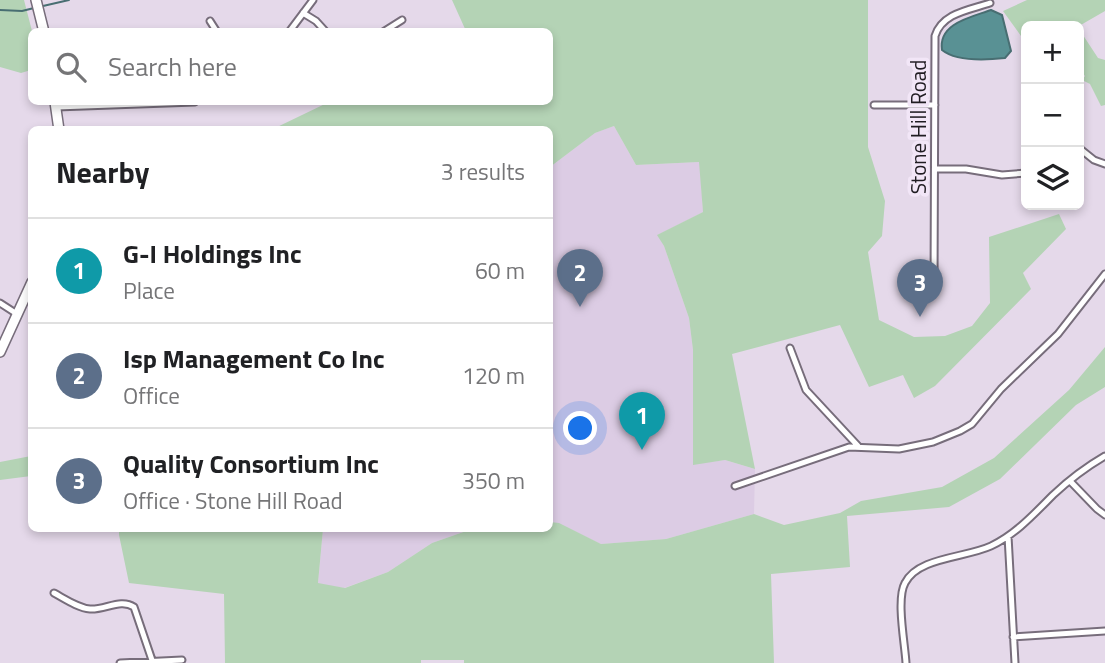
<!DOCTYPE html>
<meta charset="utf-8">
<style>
:root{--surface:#fff;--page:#f2f2f2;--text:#202124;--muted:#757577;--line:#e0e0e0;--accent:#912182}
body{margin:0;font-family:"Titillium Web",sans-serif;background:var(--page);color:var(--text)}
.controls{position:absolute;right:21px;top:21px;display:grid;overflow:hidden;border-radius:10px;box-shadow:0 4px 10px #0003}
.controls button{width:63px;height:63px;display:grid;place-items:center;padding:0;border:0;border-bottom:2px solid var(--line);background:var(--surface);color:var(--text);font:35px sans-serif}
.you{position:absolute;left:581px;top:429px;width:24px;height:24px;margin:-18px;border:5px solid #fff;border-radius:50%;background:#1a73e8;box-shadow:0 0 0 10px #1a73e833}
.badge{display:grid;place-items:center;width:46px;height:46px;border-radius:50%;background:var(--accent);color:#fff;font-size:23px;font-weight:700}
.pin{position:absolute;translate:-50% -58px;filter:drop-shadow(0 2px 4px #0008)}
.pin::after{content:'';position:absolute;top:37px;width:24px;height:21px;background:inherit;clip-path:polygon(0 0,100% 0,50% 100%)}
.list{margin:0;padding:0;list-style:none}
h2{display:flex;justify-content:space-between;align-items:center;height:91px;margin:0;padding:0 28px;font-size:30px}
h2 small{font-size:23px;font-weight:400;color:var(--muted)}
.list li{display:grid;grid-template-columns:46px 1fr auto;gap:21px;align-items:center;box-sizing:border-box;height:105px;padding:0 28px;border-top:2px solid var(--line)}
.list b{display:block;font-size:26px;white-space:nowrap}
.list p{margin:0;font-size:23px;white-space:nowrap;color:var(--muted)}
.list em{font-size:23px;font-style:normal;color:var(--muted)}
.icon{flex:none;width:38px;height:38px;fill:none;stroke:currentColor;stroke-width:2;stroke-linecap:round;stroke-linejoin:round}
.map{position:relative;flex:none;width:1105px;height:663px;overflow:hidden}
.search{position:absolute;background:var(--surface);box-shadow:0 4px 10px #0003;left:28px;top:28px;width:525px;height:77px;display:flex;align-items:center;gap:18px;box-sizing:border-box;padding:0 24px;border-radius:10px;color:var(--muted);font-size:26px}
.panel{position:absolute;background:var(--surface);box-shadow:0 4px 10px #0003;left:28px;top:126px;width:525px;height:406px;border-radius:10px}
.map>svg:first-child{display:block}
.built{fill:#dccce4}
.green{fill:#b4d3b5}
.water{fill:#599194;stroke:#486e72;stroke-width:2}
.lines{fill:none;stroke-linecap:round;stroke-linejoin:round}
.stream{stroke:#486e72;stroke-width:2}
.street-casing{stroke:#776d7b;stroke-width:9}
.primary-casing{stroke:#776d7b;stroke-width:12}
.street{stroke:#fff;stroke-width:5}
.primary{stroke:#fff;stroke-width:9}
.labels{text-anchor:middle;stroke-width:7;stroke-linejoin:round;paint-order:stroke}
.street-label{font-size:21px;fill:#201c22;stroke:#f2e6f7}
</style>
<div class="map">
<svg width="1105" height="663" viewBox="0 0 1105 663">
<rect width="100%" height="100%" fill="#e5d9ea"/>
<!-- built -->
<path class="built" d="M614,126l22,39 64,-3 3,50 -45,23 6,11 25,72 4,32v114l32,-4 30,9 -1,45 -88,25 -65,5 -42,-20 -9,-2v-355l45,-34z
M323,529h149l-40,14 -44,29 -44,16 -26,-4z"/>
<!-- green -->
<path class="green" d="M0,0h24l8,31 -1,39 -10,3 -21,-6z
M452,0h416v147l17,54 -3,35 -14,16 11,68 35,17 31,-1 27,-10 18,-23 -1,-66 70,-23 7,15 -43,44 8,16 -96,97 -21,12 -11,-23 -34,12 -29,-62 -108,29 23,115 -30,-9 -32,5v-115l-4,-32 -25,-72 -7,-11 46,-23 -4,-50 -63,3 -22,-39 -19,7 -45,34v-37l-277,-1 56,-27h221v-70l-84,-1z
M1027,0h78v11l-26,15h-53v17l-23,-32z
M1079,29l19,29 7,2v45l-4,1 -11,-22 -8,-4 3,-4 -6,-7z
M1105,347v40l-29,18 -76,74 -51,28 -102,9 3,51 -79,7 3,89h-310v-3h-43v3h-196l-1,-69 -95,-11 -10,-48v-7l204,1 -5,54 27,5 43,-16 44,-29 40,-14 78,-1v-6l9,1 42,21 65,-5 88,-25 30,11 56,-12 21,-12 81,-14 52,-29 75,-68z
M31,456v20l-31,4v-18z"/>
<!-- water -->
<path class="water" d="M991,10l11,5 9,36 -6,7c-18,2 -48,4 -63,-8 -4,-27 30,-33 49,-40z"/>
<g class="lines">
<!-- stream -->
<path class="stream" d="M43,6l26,-6
M0,10l22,1 12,-3"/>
<defs>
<path id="street" d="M303,13l13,8 10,11
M210,21l7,11
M289,32l24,-32
M383,32l19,-12
M874,105h61
M56,107l139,-5
M1079,148l15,12 11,4
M935,169h31l36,6 24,-2
M934,285l1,-249c7,-23 34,-26 55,-33
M0,303l17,11
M790,348l16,42 52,56
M1070,481l27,28 8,6
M735,486l114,-39 50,2 34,-7 27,-11 12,-7 29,-35 57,-55 47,-60
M1008,536l7,127
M54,593c11,6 24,15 36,16 15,1 31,-11 44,-2l19,56
M1013,637l92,-6
M120,663l62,-3
M906,663c-1,-19 -10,-64 -1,-80 13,-26 60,-25 86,-37 25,-12 43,-32 62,-51 16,-15 33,-28 52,-39"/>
<path id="primary" d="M36,0l8,32
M55,102l4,28
M0,352l32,-70"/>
</defs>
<!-- street casing -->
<use href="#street" class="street-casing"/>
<!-- primary casing -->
<use href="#primary" class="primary-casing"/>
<!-- street -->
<use href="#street" class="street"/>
<!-- primary -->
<use href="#primary" class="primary"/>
</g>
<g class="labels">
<!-- street labels -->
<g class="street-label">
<text transform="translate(919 127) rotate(-90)" y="7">Stone Hill Road</text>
</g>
</g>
</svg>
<div class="controls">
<button>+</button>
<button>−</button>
<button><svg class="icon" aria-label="layers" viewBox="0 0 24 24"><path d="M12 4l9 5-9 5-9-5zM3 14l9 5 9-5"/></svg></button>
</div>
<div class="you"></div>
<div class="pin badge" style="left:642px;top:450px;background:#0f9aa8">1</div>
<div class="pin badge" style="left:580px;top:307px;background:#5c6f8a">2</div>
<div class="pin badge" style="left:920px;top:317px;background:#5c6f8a">3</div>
<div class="search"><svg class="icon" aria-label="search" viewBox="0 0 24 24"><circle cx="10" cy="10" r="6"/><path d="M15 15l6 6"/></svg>Search here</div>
<section class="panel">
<h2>Nearby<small>3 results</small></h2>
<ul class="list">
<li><span class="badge" style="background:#0f9aa8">1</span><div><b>G-I Holdings Inc</b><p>Place</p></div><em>60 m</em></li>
<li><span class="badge" style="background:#5c6f8a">2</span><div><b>Isp Management Co Inc</b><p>Office</p></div><em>120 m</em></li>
<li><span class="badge" style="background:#5c6f8a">3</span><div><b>Quality Consortium Inc</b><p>Office · Stone Hill Road</p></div><em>350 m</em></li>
</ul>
</section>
</div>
